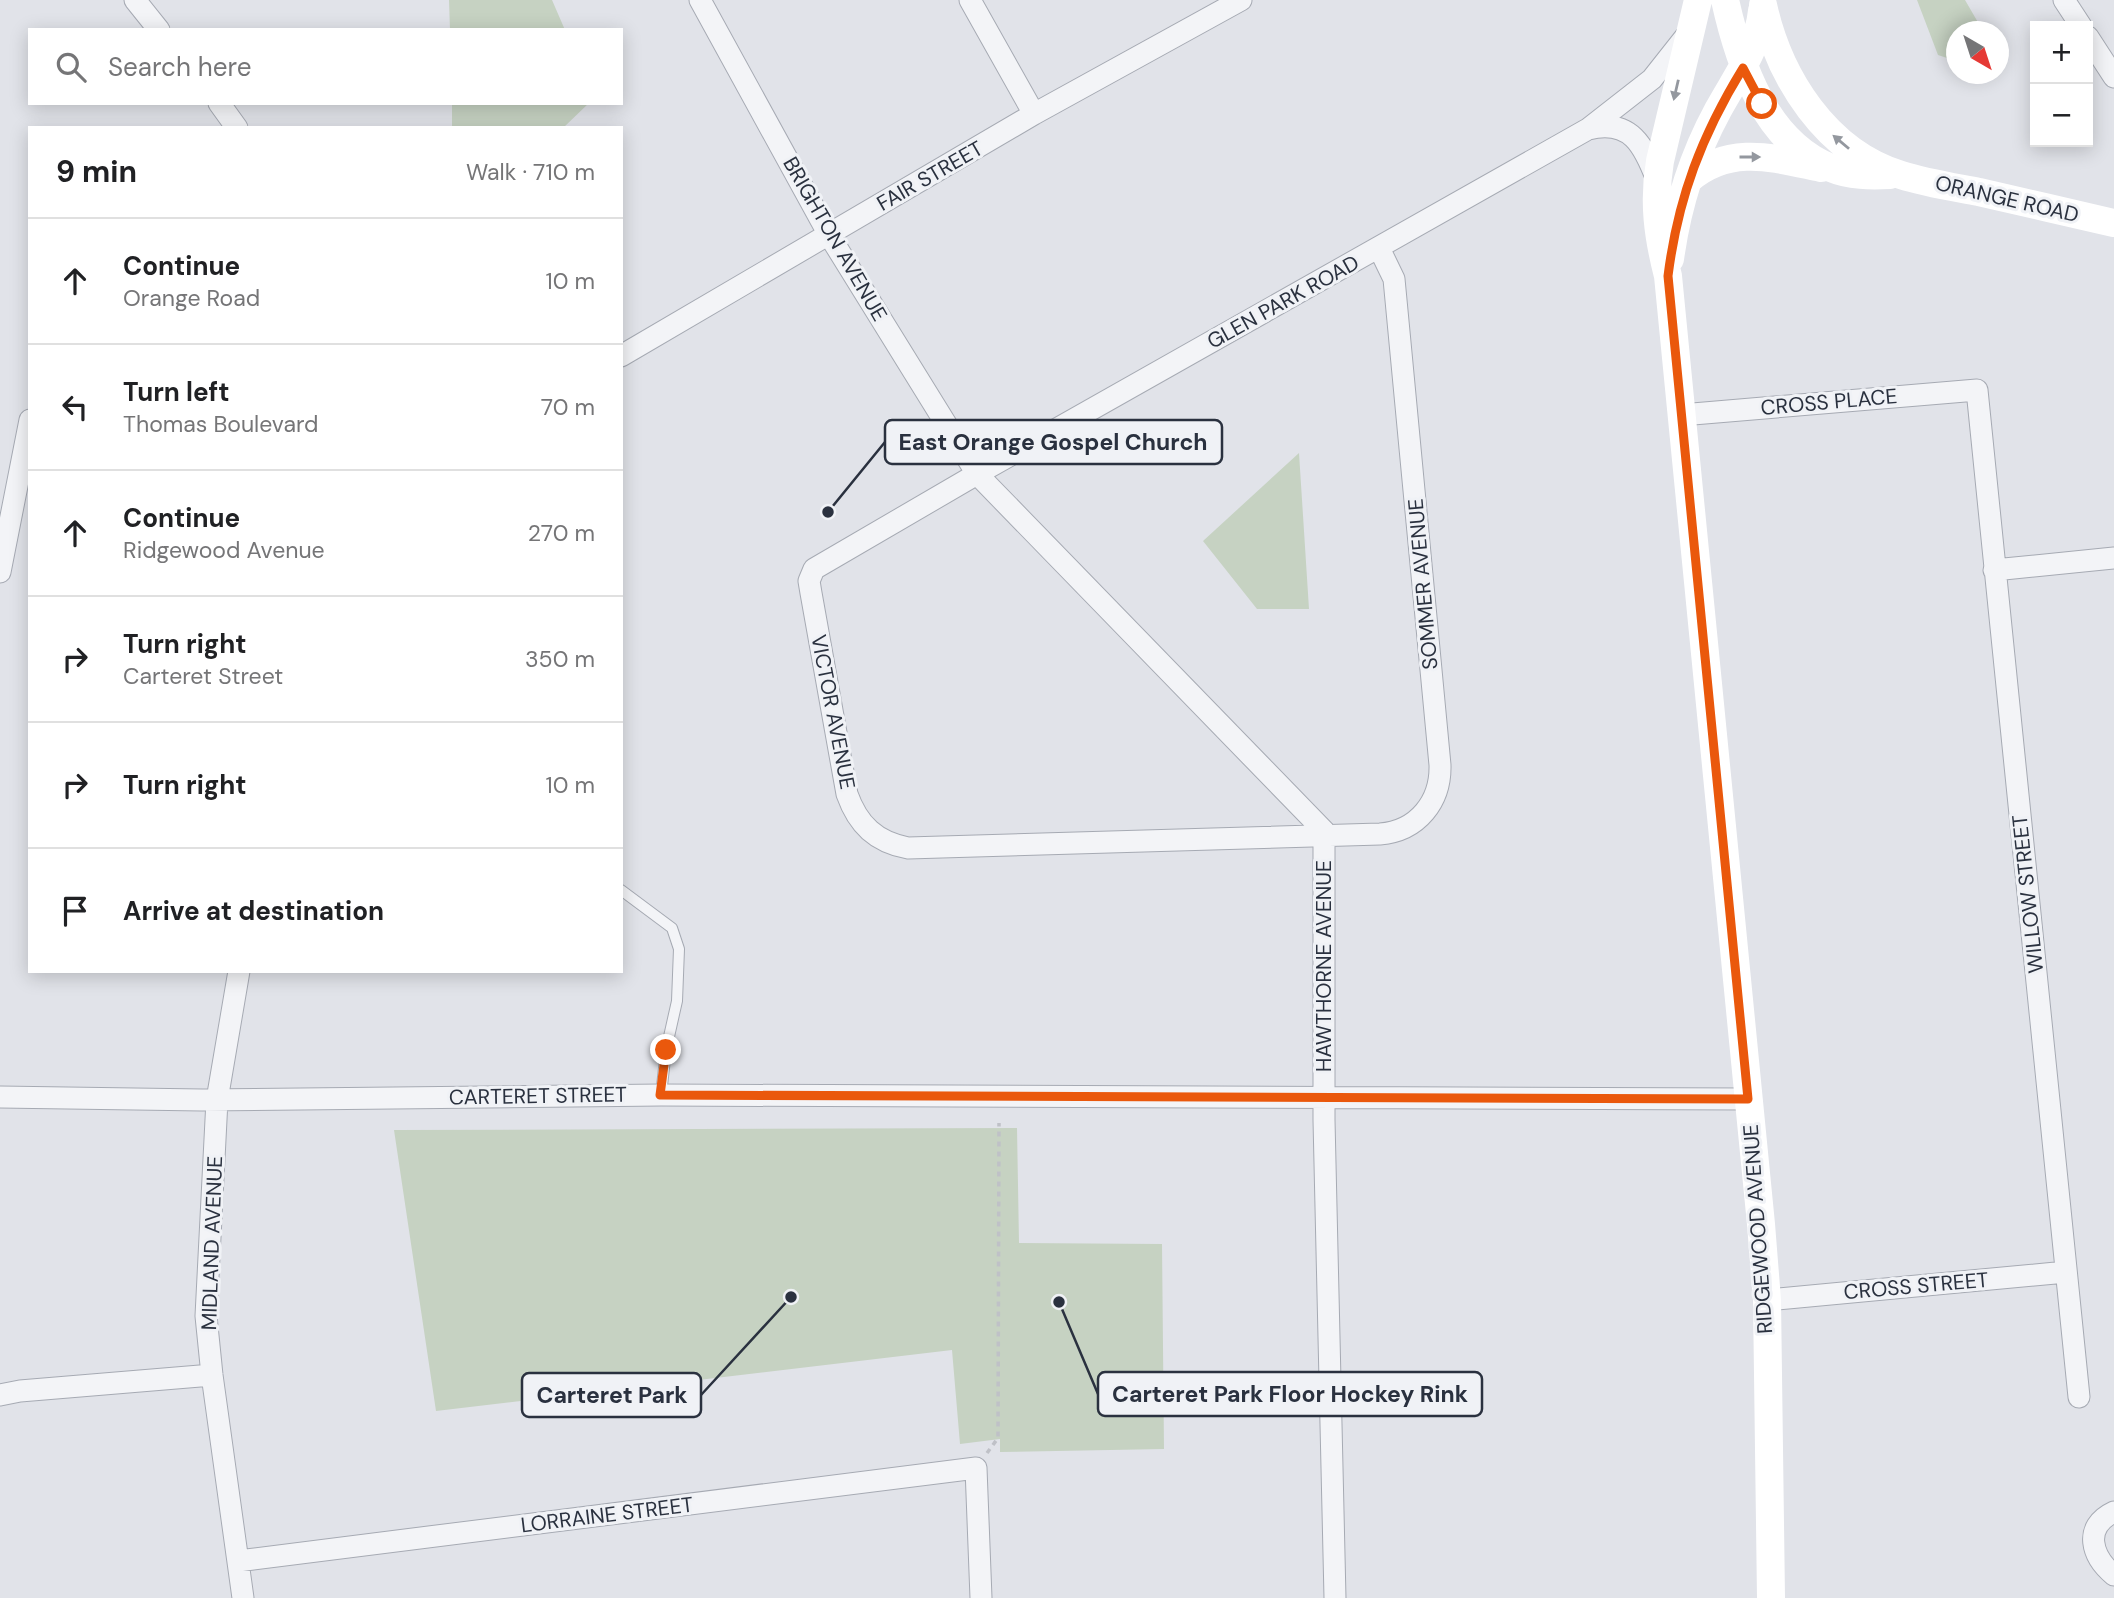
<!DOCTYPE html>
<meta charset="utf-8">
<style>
:root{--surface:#fff;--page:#f2f2f2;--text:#202124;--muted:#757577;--line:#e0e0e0}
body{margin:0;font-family:"DM Sans",sans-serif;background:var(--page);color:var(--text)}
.controls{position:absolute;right:21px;top:21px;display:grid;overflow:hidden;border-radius:0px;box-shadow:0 4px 18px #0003}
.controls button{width:63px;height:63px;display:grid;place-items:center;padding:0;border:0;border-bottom:2px solid var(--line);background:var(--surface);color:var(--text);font:35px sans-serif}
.compass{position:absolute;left:1946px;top:21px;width:63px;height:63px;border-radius:50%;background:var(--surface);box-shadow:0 4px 18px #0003;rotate:141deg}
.stop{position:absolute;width:21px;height:21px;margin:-16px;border:5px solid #ea580c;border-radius:50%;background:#fff}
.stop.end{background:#ea580c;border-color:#fff;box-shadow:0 2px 7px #0008}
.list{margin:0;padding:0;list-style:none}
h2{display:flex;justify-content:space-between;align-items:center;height:91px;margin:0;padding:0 28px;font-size:30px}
h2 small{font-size:23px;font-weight:400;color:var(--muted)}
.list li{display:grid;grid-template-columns:46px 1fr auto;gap:21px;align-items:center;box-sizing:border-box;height:126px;padding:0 28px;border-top:2px solid var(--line)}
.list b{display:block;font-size:26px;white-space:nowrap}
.list p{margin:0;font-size:23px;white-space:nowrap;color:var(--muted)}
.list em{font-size:23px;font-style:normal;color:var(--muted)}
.icon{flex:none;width:38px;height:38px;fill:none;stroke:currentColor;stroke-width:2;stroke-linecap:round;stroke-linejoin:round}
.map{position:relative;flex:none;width:2114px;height:1598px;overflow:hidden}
.search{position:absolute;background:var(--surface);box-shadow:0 4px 18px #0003;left:28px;top:28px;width:595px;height:77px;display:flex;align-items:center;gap:18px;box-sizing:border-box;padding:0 24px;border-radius:0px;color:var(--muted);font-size:26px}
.panel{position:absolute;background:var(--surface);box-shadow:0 4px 18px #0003;left:28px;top:126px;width:595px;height:847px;border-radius:0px}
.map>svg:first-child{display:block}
.green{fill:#c6d2c2}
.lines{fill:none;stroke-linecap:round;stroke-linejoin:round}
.lane-casing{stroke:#a6aab3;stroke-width:12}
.street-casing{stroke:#a6aab3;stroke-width:23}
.path{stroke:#bfc1c7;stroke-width:3.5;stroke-dasharray:5 5;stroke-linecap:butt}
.lane{stroke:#f3f4f7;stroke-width:10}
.street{stroke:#f3f4f7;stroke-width:21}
.secondary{stroke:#fff;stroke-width:28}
.oneway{fill:#94989f}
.route{stroke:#ea580c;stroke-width:9}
.labels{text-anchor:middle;stroke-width:6;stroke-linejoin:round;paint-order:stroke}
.street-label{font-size:21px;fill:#2a313f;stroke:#f0f2f6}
.leader{fill:none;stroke:#2a313f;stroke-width:2.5}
.callout-dot{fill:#2a313f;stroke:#f0f2f6;stroke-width:2.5}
.callout{fill:#f0f2f6;stroke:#2a313f;stroke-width:2.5}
.callout-label{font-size:23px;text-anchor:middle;font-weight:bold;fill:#2a313f}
</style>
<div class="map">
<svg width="2114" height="1598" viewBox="0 0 2114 1598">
<rect width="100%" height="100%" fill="#e1e3e9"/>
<!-- green -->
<path class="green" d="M449,0h103l13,30h-115z
M1917,0h48l18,31 -27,1v29l-18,-6z
M452,103h137l-26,25h-111z
M1299,453l10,156h-52l-54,-68z
M1017,1128l2,115 143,1 2,205 -164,3v-13l-40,5 -8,-94 -516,61 -42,-281z"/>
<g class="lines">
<defs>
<path id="lane" d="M621,890l51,38 7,21 -2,52 -11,49 -5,45"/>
<path id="street" d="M135,0l24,30
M700,0l129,235 148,239 347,357v289l11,478
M970,0l64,114
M2064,0l17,26
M2088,37l26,40
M219,103l18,25
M1588,129c43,-11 56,17 69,51
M1379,248l15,31 46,486c1,36 -22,66 -60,69l-472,14c-32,-6 -50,-23 -61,-54l-36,-201 -2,-12 5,-12 163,-95 611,-345 64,-50 34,-43
M621,356l413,-242 207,-114
M1681,415l296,-25 102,1007
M1994,570l120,-12
M0,572l30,-152
M239,971l-22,129 -11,216 6,59 31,223
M0,1097l202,3 459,-5 1087,4
M1767,1300l299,-28
M0,1395l20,-4 192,-16
M2114,1512c-32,15 -22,45 0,63
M238,1561l738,-93 5,130"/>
</defs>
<!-- lane casing -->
<use href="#lane" class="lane-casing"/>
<!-- street casing -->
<use href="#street" class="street-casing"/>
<!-- path -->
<path class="path" d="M987,1453l11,-15 1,-315"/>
<!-- lane -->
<use href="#lane" class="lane"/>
<!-- street -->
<use href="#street" class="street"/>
<!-- secondary -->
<path class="secondary" d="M1698,0l-38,161c-7,41 -2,76 8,115l93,948 6,76 4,298
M1725,0c14,63 40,142 106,168 19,8 40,8 59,7
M1763,5c16,73 63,147 138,170 25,8 52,12 78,17 45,10 90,21 135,31
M1688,180c42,-36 85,-22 133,-12
M1670,259c7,-52 23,-103 48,-149 18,-33 40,-61 44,-99"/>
</g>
<!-- one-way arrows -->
<defs><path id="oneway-solid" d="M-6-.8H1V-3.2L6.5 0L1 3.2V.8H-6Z" transform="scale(1.75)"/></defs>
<g class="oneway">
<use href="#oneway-solid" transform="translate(1676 90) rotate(103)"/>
<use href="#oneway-solid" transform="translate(1841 142) rotate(-140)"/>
<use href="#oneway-solid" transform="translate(1750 157)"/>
</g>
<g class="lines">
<!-- route -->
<path class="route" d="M666,1050l-6,45 1088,4 -80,-823c10,-79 34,-141 75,-208l19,36"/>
</g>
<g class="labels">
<!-- street labels -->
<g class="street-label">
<text transform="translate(930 176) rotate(-30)" y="7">FAIR STREET</text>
<text transform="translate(2007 199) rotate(13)" y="7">ORANGE ROAD</text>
<text transform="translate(835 239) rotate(60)" y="7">BRIGHTON AVENUE</text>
<text transform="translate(1283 302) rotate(-29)" y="7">GLEN PARK ROAD</text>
<text transform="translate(1829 402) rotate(-5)" y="7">CROSS PLACE</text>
<text transform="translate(1423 584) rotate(-95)" y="7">SOMMER AVENUE</text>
<text transform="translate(833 712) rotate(79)" y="7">VICTOR AVENUE</text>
<text transform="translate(2028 894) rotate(-96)" y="7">WILLOW STREET</text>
<text transform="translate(1324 966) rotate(-90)" y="7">HAWTHORNE AVENUE</text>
<text transform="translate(538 1096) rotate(-1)" y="7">CARTERET STREET</text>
<text transform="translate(1758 1229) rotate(-94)" y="7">RIDGEWOOD AVENUE</text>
<text transform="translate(212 1243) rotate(-88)" y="7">MIDLAND AVENUE</text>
<text transform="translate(1916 1286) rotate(-5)" y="7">CROSS STREET</text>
<text transform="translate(607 1515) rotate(-7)" y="7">LORRAINE STREET</text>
</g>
</g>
<!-- callouts -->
<path class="leader" d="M828 512L885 442M1059 1302L1098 1394M791 1297L701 1395"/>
<g class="callout-dot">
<circle cx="828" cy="512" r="7"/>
<circle cx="1059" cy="1302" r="7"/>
<circle cx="791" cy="1297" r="7"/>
</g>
<g class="callout">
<rect x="885" y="420" width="337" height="44" rx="7"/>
<rect x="1098" y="1372" width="384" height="44" rx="7"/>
<rect x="522" y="1373" width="179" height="44" rx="7"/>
</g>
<g class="callout-label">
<text x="1053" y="450">East Orange Gospel Church</text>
<text x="1290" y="1402">Carteret Park Floor Hockey Rink</text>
<text x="612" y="1403">Carteret Park</text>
</g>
</svg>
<div class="controls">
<button>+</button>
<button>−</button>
</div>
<svg class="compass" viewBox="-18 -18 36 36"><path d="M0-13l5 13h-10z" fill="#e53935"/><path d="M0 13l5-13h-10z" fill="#757577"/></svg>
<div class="stop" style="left:1762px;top:104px"></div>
<div class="stop end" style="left:666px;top:1050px"></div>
<div class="search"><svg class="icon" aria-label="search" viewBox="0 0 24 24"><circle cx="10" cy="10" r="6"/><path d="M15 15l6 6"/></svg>Search here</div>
<section class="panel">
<h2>9 min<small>Walk · 710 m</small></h2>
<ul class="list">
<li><svg class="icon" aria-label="ahead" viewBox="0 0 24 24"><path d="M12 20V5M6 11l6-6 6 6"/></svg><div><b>Continue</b><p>Orange Road</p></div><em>10 m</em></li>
<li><svg class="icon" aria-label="left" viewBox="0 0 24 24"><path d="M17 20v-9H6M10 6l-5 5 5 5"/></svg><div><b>Turn left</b><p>Thomas Boulevard</p></div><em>70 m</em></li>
<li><svg class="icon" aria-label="ahead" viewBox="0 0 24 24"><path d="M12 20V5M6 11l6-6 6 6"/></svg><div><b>Continue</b><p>Ridgewood Avenue</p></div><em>270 m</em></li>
<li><svg class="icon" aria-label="right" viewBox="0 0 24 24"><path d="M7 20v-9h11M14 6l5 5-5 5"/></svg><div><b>Turn right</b><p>Carteret Street</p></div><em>350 m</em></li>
<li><svg class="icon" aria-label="right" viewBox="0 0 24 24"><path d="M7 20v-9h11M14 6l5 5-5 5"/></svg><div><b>Turn right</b></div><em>10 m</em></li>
<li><svg class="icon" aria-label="arrive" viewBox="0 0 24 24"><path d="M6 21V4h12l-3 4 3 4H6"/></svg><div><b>Arrive at destination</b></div></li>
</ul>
</section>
</div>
